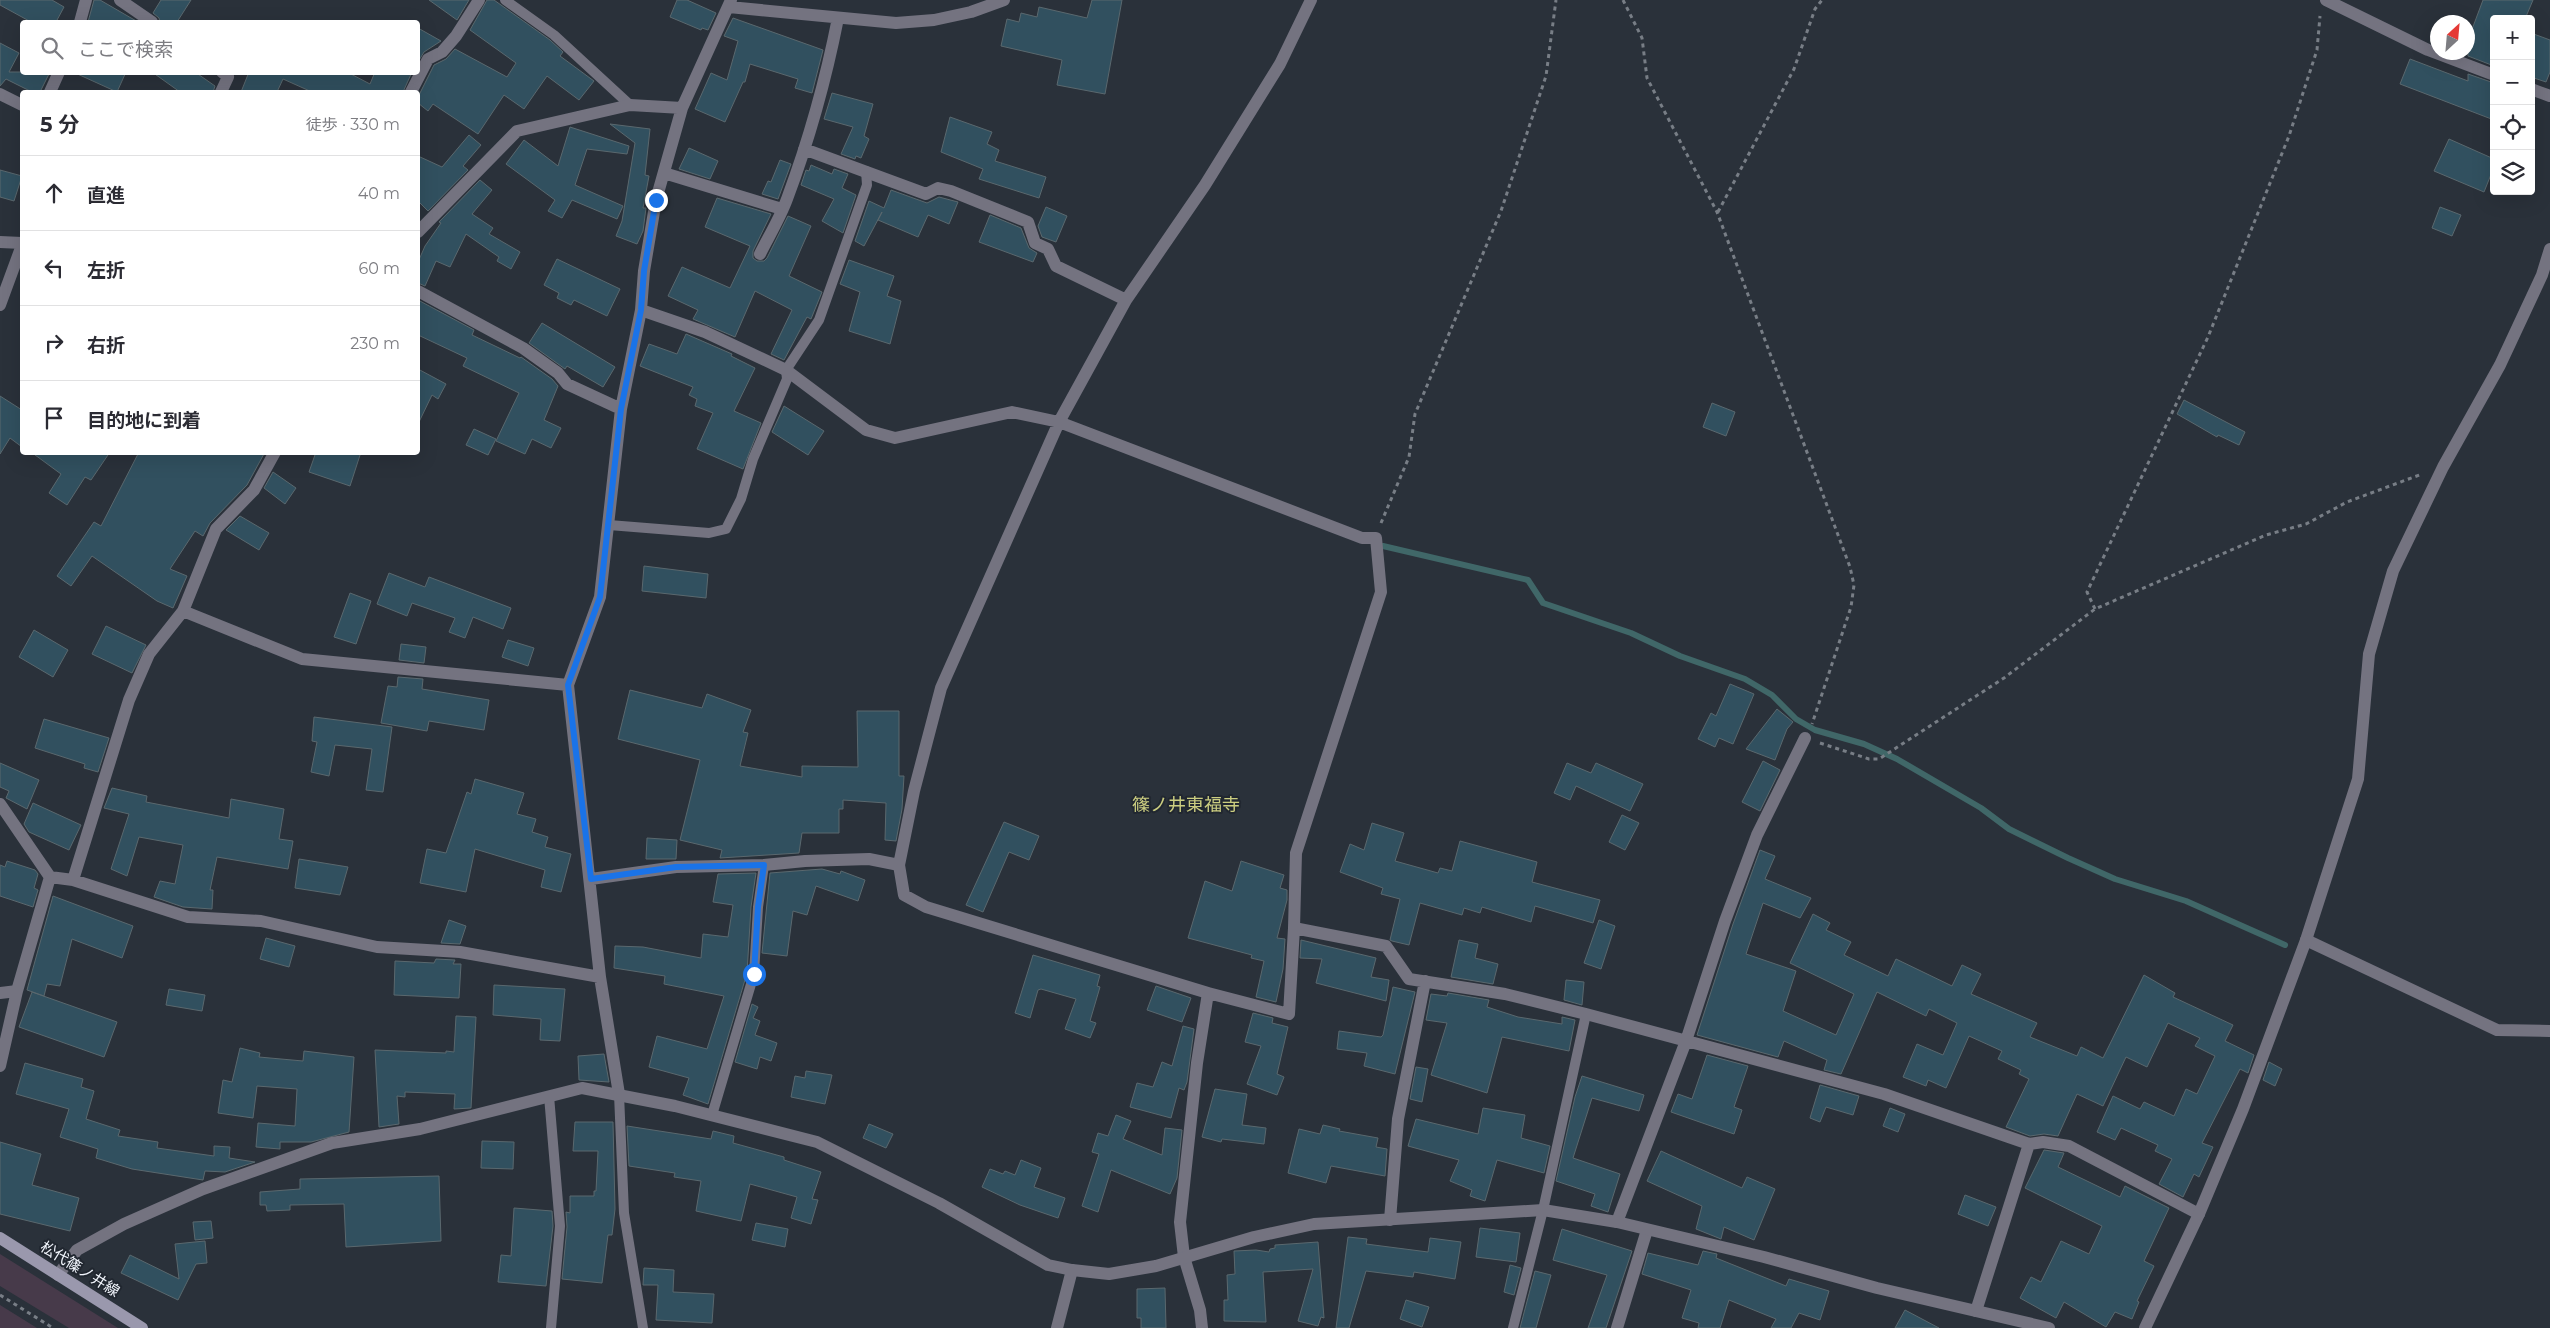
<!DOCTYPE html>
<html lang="ja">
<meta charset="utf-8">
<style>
:root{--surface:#fff;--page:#f7f7f7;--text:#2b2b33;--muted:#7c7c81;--line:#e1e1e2}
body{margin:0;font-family:Montserrat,"Noto Sans JP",sans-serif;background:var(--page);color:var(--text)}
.controls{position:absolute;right:15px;top:15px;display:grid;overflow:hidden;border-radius:5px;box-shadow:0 5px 20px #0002}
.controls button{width:45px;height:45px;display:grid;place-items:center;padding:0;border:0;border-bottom:1px solid var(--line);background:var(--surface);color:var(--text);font:25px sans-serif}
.compass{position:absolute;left:2430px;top:15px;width:45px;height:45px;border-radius:50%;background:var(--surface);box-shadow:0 5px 20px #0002;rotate:26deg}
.stop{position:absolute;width:15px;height:15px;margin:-11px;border:4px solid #1a73e8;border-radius:50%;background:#fff}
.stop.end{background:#1a73e8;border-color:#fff;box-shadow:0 1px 5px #0008}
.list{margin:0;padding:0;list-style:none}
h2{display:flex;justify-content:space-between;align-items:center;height:65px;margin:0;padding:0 20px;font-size:21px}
h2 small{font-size:16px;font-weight:400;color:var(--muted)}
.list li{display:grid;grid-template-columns:32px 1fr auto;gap:15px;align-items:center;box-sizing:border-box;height:75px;padding:0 20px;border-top:1px solid var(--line)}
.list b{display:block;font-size:19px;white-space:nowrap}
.list em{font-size:16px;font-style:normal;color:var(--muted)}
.icon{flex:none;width:28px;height:28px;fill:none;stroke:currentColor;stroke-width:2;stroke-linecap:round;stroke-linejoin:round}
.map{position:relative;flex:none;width:2550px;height:1328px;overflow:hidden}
.search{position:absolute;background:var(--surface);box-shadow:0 5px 20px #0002;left:20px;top:20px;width:400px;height:55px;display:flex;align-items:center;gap:12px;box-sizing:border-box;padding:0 18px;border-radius:5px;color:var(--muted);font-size:19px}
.panel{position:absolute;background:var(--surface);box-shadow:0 5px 20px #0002;left:20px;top:90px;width:400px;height:365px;border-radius:5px}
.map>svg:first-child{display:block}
.grass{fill:#473a4a}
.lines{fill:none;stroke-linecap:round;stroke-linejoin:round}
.stream{stroke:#406768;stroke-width:6}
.building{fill:#31505f;stroke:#5a686e}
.path{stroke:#787e86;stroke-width:3;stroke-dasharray:4 4;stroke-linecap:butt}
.service{stroke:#747380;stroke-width:10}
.minor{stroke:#747380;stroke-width:12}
.tertiary{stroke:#747380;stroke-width:12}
.secondary{stroke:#9a98ad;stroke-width:12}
.route{stroke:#1a73e8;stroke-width:6}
.labels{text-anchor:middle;stroke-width:4;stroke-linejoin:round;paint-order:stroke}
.street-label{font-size:15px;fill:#f1f5fc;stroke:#212730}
.quarter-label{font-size:18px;fill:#cbcd80;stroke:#212730}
</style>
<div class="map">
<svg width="2550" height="1328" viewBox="0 0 2550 1328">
<rect width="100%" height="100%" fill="#2a313a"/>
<!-- grass -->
<path class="grass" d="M0,1254l118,74h-49l-69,-42z
M0,1305l37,23h-37z"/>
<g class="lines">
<!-- stream -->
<path class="stream" d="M1383,546l145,34 15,23 88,30 49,23 65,23 27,16 24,24 19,11 49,14 33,15 84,49 28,21 59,29 47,21 71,22 99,44"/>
</g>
<!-- building -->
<path class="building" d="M0,0h52l12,7 -8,15h-25l-31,-17z
M94,0h6l38,22h-50z
M161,0h30l-14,22h-17l-1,-4 -6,-5z
M429,0h40l-12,20z
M487,0h7l56,40 13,12 -3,4 34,25 -15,19 -32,-24 -23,33 -20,-14 -26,39 -45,-30 -5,7 -10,-8v-6l16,-32 12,-6 9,-10 52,28 9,-14 -46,-33z
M677,0h10l29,13 -8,17 -6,-2 -1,2 -31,-13z
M1092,0h30l-17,94 -48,-9 5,-25 -61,-14 6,-27 12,3 2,-9 16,4 2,-10 48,11z
M2483,0h50l-8,19h-31v47l-26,-10v-16z
M733,18l90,32 -11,43 -17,-5 3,-9 -48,-15 -5,18h-2l-18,40 -30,-13 16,-36 16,7 11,-39 -14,-5z
M418,28l23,13 -17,11 -6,10z
M2531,33l19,7v32l-4,10 -15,-5z
M0,43l19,10 -10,19h41l-10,20h-8l-26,-13 -6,7z
M2410,59l58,22v-7l26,9v37l-94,-36z
M73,72h53l-9,20z
M152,72h43l20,14 -2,6h-33z
M249,72h98l23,12 5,-12h37l-9,20h-91l-29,-13 -6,13h-36z
M832,93l41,11 -9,32 5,3 -8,19 -5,-2 -1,3 -14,-5 12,-27 -29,-8z
M950,117l42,15 -5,12 12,6 -4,11 51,16 -7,21 -60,-19 4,-10 -42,-17z
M610,124l40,5 -5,46 4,1 -6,32h3l-3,23 -6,13 -21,-8 6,-15 13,-78z
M570,127l59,19 -2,8 -40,-5 -12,36 48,21 -6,13 -45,-19 -10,18 -14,-7 7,-11 -49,-36 18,-24 34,26z
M469,135l12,10 -18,21 5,4 -40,41 -10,-10v-45l24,11z
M2449,139l45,20v8l-10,25 -50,-21z
M689,148l29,13 -8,18 -31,-10z
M780,160l11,4 -13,35 -16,-5 6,-13 3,1z
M811,165l21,9 2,-5 14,5 -6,14 14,7 -13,38 -21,-12 12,-22 -33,-14 5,-15 3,1z
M0,170l22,6 -8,25 -14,-4z
M480,180l12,10 -20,24 21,14 -4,6 31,18 -9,17 -14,-8 2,-4 -33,-23 -16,33 -14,-6 -11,25 -7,-3v-21l7,-16 16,-23 -2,-1z
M891,190l36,13 12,-6 19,5 -9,22 -21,-9 -10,22 -40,-17 4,-8 -18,34 -9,-5 14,-40 15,7z
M717,198l54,16 -18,37v7l4,3h7l3,-3 21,-42 23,10 -22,50 33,16 -11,27 -4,-2 -23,43 -13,-6 21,-44 -37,-19 -20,46 -42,-18 5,-9 -30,-14 14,-29 48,21 20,-42 -45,-19z
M1046,207l21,9 -11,26 -14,-5 -4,-11z
M2440,207l21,8 -9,21 -20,-8z
M990,215l31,13 8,20 8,5 -4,9 -54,-20z
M557,259l63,30 -13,27 -33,-16 -3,5 -14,-7 2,-5 -15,-8z
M849,260l45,16 -7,20 14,5 -11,43 -41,-13 11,-39 -20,-8z
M418,300l56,30 -2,5 48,23 1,-1 31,22 6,7 -14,34 17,8 -10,20 -19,-9 -7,15 -29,-13 23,-48 -56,-27 4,-8 -49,-23z
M542,323l73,44 -12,20 -36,-21 -2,3 -36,-26z
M686,334l46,20 -1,2 24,12 -21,43 27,12 -18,46 -46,-20 16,-36 -18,-7 2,-7 -8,-4 4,-8 -53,-21 9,-22 28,10z
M418,369l28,15 -8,15 -6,-4 -14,29z
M0,396l22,14v37l-12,-9 -10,16z
M2184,400l61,32 -6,13 -21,-10 -1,2 -40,-23z
M1712,403l23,9 -9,24 -23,-9z
M784,406l40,25 -16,24 -36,-23z
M474,429l22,10 -8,16 -22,-10z
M31,452h79l-19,28 -6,-3 -18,28 -18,-12 12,-19z
M139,452h126l-18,33 -37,38 -7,13 -8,-5 -25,38 17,7 -14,32 -16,-7 -65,-45 -21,30 -14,-10 37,-54 7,4z
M316,452h45l-11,34 -41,-14z
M273,472l23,16 -11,16 -21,-16z
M240,516l29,17 -10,17 -33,-20z
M644,566l64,8 -2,24 -64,-7z
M389,573l36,14 4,-10 82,31 -8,21 -30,-12 -8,21 -16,-6 6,-14 -43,-15 -5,13 -30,-12z
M350,593l21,8 -15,43 -22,-7z
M106,626l40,19 -14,28 -40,-19z
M34,630l34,20 -15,27 -34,-20z
M508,640l26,8 -6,18 -26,-9z
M401,644l25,3 -2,16 -25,-3z
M398,677l25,2 -1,10 67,11 -5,30 -55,-9 -2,10 -46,-8 7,-37 9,1z
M1730,684l24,10 -21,50 -14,-6 -4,9 -17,-8 13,-26 5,3z
M630,690l72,18 5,-14 44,16 -8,22 5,1 -8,33 62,11v-11l56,1 -1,-56h42v65h5l-2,33 -6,32 -11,-1 1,-37 -43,-3v9h-4v24h-37l-3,20 -79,5 2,-8 -42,-10 20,-80 -82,-21z
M1777,709l16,13 -6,7 -12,31 -29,-11z
M314,717l78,10 -9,65 -17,-2 6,-41 -37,-4 -6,31 -18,-4 6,-30 -5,-1z
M44,719l65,19 -11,34 -14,-4 1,-4 -50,-16z
M1763,761l17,9 -20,41 -18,-9z
M0,763l39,17 -12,29 -21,-11 3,-7 -9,-4z
M1567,763l24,10 5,-10 47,21 -13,27 -54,-25 -6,14 -16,-7z
M475,779l49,14 -7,21 19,5 -4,13 16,5 -3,10 26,7 -10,38 -20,-5 4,-17 -70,-21 -9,43 -46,-9 7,-34 19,4 21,-61 4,2z
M112,788l35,8 -1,6 83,16 2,-19 53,10 -5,30 14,2 -5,28 -71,-12 -7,33h3l-1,19 -29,-2 -29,-10 6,-16 15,3 8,-39 -44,-8 -12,39 -16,-7 18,-55 -25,-6z
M33,803l48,22 -12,25 -40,-18 -5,-8z
M1622,815l17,8 -14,27 -16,-8z
M1004,822l35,14 -10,24 -20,-8 -26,60 -17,-7z
M1372,823l32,10 -9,28 43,12 2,-5 12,3 8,-30 77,21 -5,20 68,18 -7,23 -58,-17 -4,16 -49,-15 -2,6 -16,-5 -2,7 -42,-12 -11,42 -17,-4 -2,-1 10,-41 -19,-5 2,-6 -43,-16 10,-28 14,6z
M647,838l30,2 -1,19h-30z
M1760,850l15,6 -10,23 46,19 -11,20 -37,-15 -17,51 50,17 -13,40 53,24 18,-41 -64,-31 23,-49 17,9 -4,7 25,12 -7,13 44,21 8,-17 56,27 10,-21 19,9 -10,20 66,29 -7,14 47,19 4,-9 22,11 41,-83 31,18 -2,4 60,28 -8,16 29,14 -6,18 -8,-4 -38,74 11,4 -14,30 -5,-3 -11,23 -24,-13 13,-25 -17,-8 3,-6 -37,-17 -6,12 -18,-8 16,-36 27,13 4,-7 30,14 12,-27 11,5 18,-38 -20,-10 5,-8 -32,-15 -21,44 -21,-10 -23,49 -26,-12 -19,42 -14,-2 -14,2 -24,-9 23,-48 -10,-5 2,-4 -23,-11 4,-8 -33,-15 -23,52 -18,-8 -2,6 -23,-9 14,-33 26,11 14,-32 -28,-14 -3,7 -49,-24 -36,82 -17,-4 3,-10 -43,-19 -6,16 -81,-22 36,-111z
M299,859l49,8 -8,28 -45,-7z
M7,861l28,9 3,4 -4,14 4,2 -5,17 -33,-11v-31l5,2z
M1241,861l43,14 -4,13 7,2v10l-10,38 8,1 -2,30 -7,33 -20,-5 8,-36 -13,-3 1,-3 -64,-17 17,-57 27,10z
M822,869l18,5 1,-3 24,9 -7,21 -42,-15 -9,29 -14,-4 -6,45 -25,-3 8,-80z
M756,873l-5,34 -4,66 -39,131 -25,-9 6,-17 -40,-11 8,-31 50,13 17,-53 -60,-12 1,-8 -51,-8 1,-22 28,1 58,11 2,-24 25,3 5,-32 -20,-3 5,-28z
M53,896l80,30 -11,32 -50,-19 -12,47 -13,-2 -3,12 -17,-6z
M449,920l17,6 -6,18 -19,-1z
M1599,920l16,6 -14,43 -17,-6z
M266,938l29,8 -6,21 -29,-8z
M1301,940l75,18 -5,19 18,3 -3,21 -70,-18 6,-24 -22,-1z
M1459,940l19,4 -3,14 23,6 -5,20 -42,-7z
M1033,955l67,20 -3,11 3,1 -10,34 6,2 -6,15 -25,-9 11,-30 -35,-10 -3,1 -8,28 -15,-5z
M436,959l19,1 -2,4h8l-2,34 -65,-3 1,-34 39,2z
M1566,980l18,2 -2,23 -18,-5z
M494,985l71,4 -5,52 -20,-1 1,-21 -48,-4z
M1156,986l35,12 -9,24 -35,-12z
M1393,987l22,5 -20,82 -31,-8 3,-13 -30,-4 2,-18 42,6 2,-2z
M169,989l36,6 -3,16 -36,-6z
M32,992l85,30 -13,35 -85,-30z
M1448,993l41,7 -2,7 31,10 44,7v-7l13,3 -6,31 -67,-14 -15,56 -56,-18 16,-52 -21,-3 5,-26 16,2z
M752,1004l6,3 -5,11 7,3 -5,14 22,8 -6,18 -11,-4 -3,12 -22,-7z
M1253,1013l20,5 -1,5 16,4 -11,47 7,3 -7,18 -30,-11 14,-38 -16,-4z
M456,1016l20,1 -5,91 -17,1 1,-15 -50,-2v5l-8,-1 2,28 -20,3 -4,-77 71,3v-2l8,1z
M1183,1026l11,3 -7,53 -3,8 -5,-2 -8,30 -41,-11 7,-24 16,4 9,-25 10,4z
M240,1048l20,5 -1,4 44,4 1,-10 50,6 -5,75 -38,10h-31v7l-24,-2 2,-24 37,3 2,-37 -40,-3 -4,32 -35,-5 5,-33 9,2z
M604,1054l5,28 -30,-2 -1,-24z
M1707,1055l41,11 -14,41 8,3 -8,24 -63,-22 7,-18 14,5z
M2269,1062l13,7 -7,17 -12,-6z
M25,1063l58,16 -2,8 13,4 -8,28 34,11 -2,6 40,6 -1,6 57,8v-10l16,1 -1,11 26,4 -30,10 -20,-1 -2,9 -71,-11 -36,-11 2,-9 -38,-12 9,-28 -53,-15z
M1416,1067l12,2 -6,33 -12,-3z
M806,1071l26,4 -7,29 -34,-7 4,-21 10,2z
M1582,1076l62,19 -5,16 -47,-13 -19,60 47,16 -12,38 -17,-6 4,-12 -39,-13 19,-84z
M1820,1085l39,11 -6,19 -27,-8 -6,15 -10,-4z
M1215,1089l32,5 -5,31 24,3 -2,16 -42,-5 -1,3 -19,-5z
M1483,1108l42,7 -4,23 29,8 -6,27 -47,-13 -12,41 -15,-5 2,-6 -22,-9 9,-21 -51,-14 8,-27 62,15z
M1890,1108l15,6 -7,18 -15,-6z
M1116,1115l15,6 -8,18 39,16 3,-27 17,2 -5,48 -7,16 -59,-24 -13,42 -16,-6 17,-52 -7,-2 6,-19 10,3z
M575,1122h38l2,87 -3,26h-4l-6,48 -40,-4 5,-52 -1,-15 4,1v-17h24v-5h2l2,-40h-25z
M869,1124l24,10 -7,14 -23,-10z
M1323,1125l17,4 -1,2 39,7 -2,9 11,2 -2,27 -54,-10 -5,17 -38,-10 11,-44 21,5z
M627,1126l84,13 2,-8 21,5 -1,7 51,14v3l37,12 -9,27 6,1 -7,24 -20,-6 6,-21 -47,-13 -9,37 -45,-10 5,-30 -27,-4 1,-4 -46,-7z
M482,1141l32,1 -1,27 -32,-1z
M0,1142l41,12 -9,31 47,13 -9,33 -70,-17z
M2044,1150l20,3 -6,14 62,30 5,-11 44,22 -25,53 10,5 -17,35 2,1 -7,17 -17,-7 -9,15 -42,-25 -8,16 -36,-20 11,-21 10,5 20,-41 28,13 13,-28 -77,-38z
M1661,1151l81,37 5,-11 28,12 -21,51 -30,-13 -3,12 -25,-10 6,-23 -55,-25z
M1021,1160l20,8 -7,19 31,11 -7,20 -38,-13 -38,-18 8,-18 13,5 2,-3 10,4z
M439,1176l2,65 -95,6 -2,-43 -54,1v5l-23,1 -1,-6h-6v-13l40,-3v-10z
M1965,1195l31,12 -8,19 -30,-12z
M514,1208l38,3 1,15 -7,60 -48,-4 3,-27 10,1z
M211,1221l2,17 -18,2 -2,-18z
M756,1223l32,6 -3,18 -33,-7z
M1480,1228l40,5 -4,29 -40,-5z
M1562,1229l70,22 -26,77h-18l19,-53 -54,-15z
M1348,1237l19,2 -1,5 62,8 2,-14 31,4 -6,37 -41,-7 -1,5 -47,-6 -17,57h-13z
M205,1241l2,22 -11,1 -18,36 -57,-27 9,-18 49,24 -4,-35z
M1318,1242l6,76 -3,-1 -3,9 -20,-5 15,-52 -50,3 3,50 -42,-1v-21h4l-1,-25 8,-1 -1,-23 22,-1 13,2 1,-3 5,-1v-3z
M1703,1251l14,3 -1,4 70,28 3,-7 40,12 -9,29 -21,-7 -8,15h-20l5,-9 -47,-19 -9,28h-22l1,-5 -17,-5 9,-28 -49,-16 6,-21 50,12z
M1510,1265l11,3 -7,27 -10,-3z
M644,1268l30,2 -1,22 41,2 -2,29 -56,-3 2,-35h-15z
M1535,1271l16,4 -15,53h-16z
M1165,1288l1,40h-25v-10h-4v-29z
M1406,1300l23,7 -7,20 -22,-8z
M1905,1310l34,18h-44z"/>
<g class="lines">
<!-- path -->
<path class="path" d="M1623,0l19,38 5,40 70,134 133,355 4,18 -3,22 -39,117
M1718,212l76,-143 21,-60 7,-9
M1381,523l28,-66 6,-43 86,-203 45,-135 10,-76
M2095,609l-8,-17 121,-255 81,-201 28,-86 3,-34
M1820,743l49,16h10l125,-81 91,-69 171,-74 40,-11 41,-22 75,-28
M0,1295l53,33"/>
<!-- service -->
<path class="service" d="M505,0l49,35 76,70
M609,525l100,8 17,-4 15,-30 12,-40 34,-80 -1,-9 33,-50 48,-135 -1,-14
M619,1094l5,119 19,115
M549,1096l11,130 -9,102
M712,1115l42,-141 4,-67 6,-42
M1513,1328l30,-118 43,-196"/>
<!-- minor -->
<path class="minor" d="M120,0l32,22
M729,7l167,16 38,-3 37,-8 33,-12
M80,22l6,-22
M50,92l9,-20
M221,92l7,-15 -6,-5
M411,92l17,-33 14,-7 14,-16 23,-36
M0,94l22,11
M804,149l122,45 12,-6 13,3 77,31 7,21 13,6 8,17 70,34
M664,173l118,36
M418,232l99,-101 113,-26 52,3
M0,242l22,1
M760,254c9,-18 20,-36 27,-55 22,-59 39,-120 51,-181
M418,291l105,57 35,25 9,11 54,25
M0,305l22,-60
M641,310l64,22 81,38 80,60 29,8 117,-26 47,10 303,116h14l5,54 -85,261 -2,75
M183,611l119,48 266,26
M0,804l50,73 23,3 115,37 73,4 116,26 83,5 140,25
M591,879l85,-12 88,-2 41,-4 64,-2 30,6
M73,880l56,-180 20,-46 34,-43 33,-82 38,-39 21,-38
M2306,940l191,90 53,1
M0,993l17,-2
M1208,993l81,21 5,-86 92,18 23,33 96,15 81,20 298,80 145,50 14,-2 26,4 130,68
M0,1066l17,-75 33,-114
M619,1094l-19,-117 -32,-292 32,-88 21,-188 20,-99 3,-39 12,-71 26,-92 49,-108
M1390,1220l8,-101 27,-138
M1617,1222l69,-181 39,-120 32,-86 48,-97
M1976,1311l53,-167
M1057,1328l15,-58
M1202,1328l-2,-18 -16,-53 -4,-35 17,-159 11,-70 -282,-86 -22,-12 -5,-30 15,-74 27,-103 118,-266 67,-122 79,-115 75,-121 31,-64
M1617,1328l30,-98"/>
<!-- tertiary -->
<path class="tertiary" d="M2326,0l102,50 66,25
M2531,89l19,7
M58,1275l19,-25 47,-26 79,-35 129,-46 88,-14 162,-41 93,18 142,36 122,61 109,62 24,5 37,4 47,-8 98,-29 60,-13 229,-14 74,12 147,35 113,31 172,40
M2145,1328l54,-114 44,-105 63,-169 52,-161 11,-125 24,-83 50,-104 57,-102 42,-90 8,-26"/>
<!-- secondary -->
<path class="secondary" d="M0,1238l142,90"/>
</g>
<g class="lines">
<!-- route -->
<path class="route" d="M656,200l-12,71 -3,39 -20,99 -21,188 -32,88 23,194 85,-12 88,-2 -6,42 -4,67"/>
</g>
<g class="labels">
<!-- street labels -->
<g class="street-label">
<text transform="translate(80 1269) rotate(32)" y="5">松代篠ノ井線</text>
</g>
<!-- quarter labels -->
<g class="quarter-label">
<text x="1186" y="811">篠ノ井東福寺</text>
</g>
</g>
</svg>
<div class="controls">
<button>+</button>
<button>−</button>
<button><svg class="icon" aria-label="locate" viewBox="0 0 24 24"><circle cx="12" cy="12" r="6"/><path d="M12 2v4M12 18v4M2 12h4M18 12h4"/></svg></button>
<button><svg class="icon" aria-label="layers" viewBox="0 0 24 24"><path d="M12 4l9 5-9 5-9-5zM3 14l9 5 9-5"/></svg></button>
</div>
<svg class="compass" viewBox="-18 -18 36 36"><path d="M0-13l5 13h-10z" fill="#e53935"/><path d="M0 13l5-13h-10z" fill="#7c7c81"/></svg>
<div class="stop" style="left:754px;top:974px"></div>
<div class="stop end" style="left:656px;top:200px"></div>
<div class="search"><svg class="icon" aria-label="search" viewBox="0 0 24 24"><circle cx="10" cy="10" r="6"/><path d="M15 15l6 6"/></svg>ここで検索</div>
<section class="panel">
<h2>5 分<small>徒歩 · 330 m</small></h2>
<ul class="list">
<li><svg class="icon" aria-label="ahead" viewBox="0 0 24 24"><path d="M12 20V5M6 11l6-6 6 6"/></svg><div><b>直進</b></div><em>40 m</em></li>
<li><svg class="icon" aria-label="left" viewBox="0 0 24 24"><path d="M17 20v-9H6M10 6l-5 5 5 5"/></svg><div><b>左折</b></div><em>60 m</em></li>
<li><svg class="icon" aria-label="right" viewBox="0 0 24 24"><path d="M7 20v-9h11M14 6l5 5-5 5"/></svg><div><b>右折</b></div><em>230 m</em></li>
<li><svg class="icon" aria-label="arrive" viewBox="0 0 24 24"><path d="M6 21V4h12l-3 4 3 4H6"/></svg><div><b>目的地に到着</b></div></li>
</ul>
</section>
</div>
